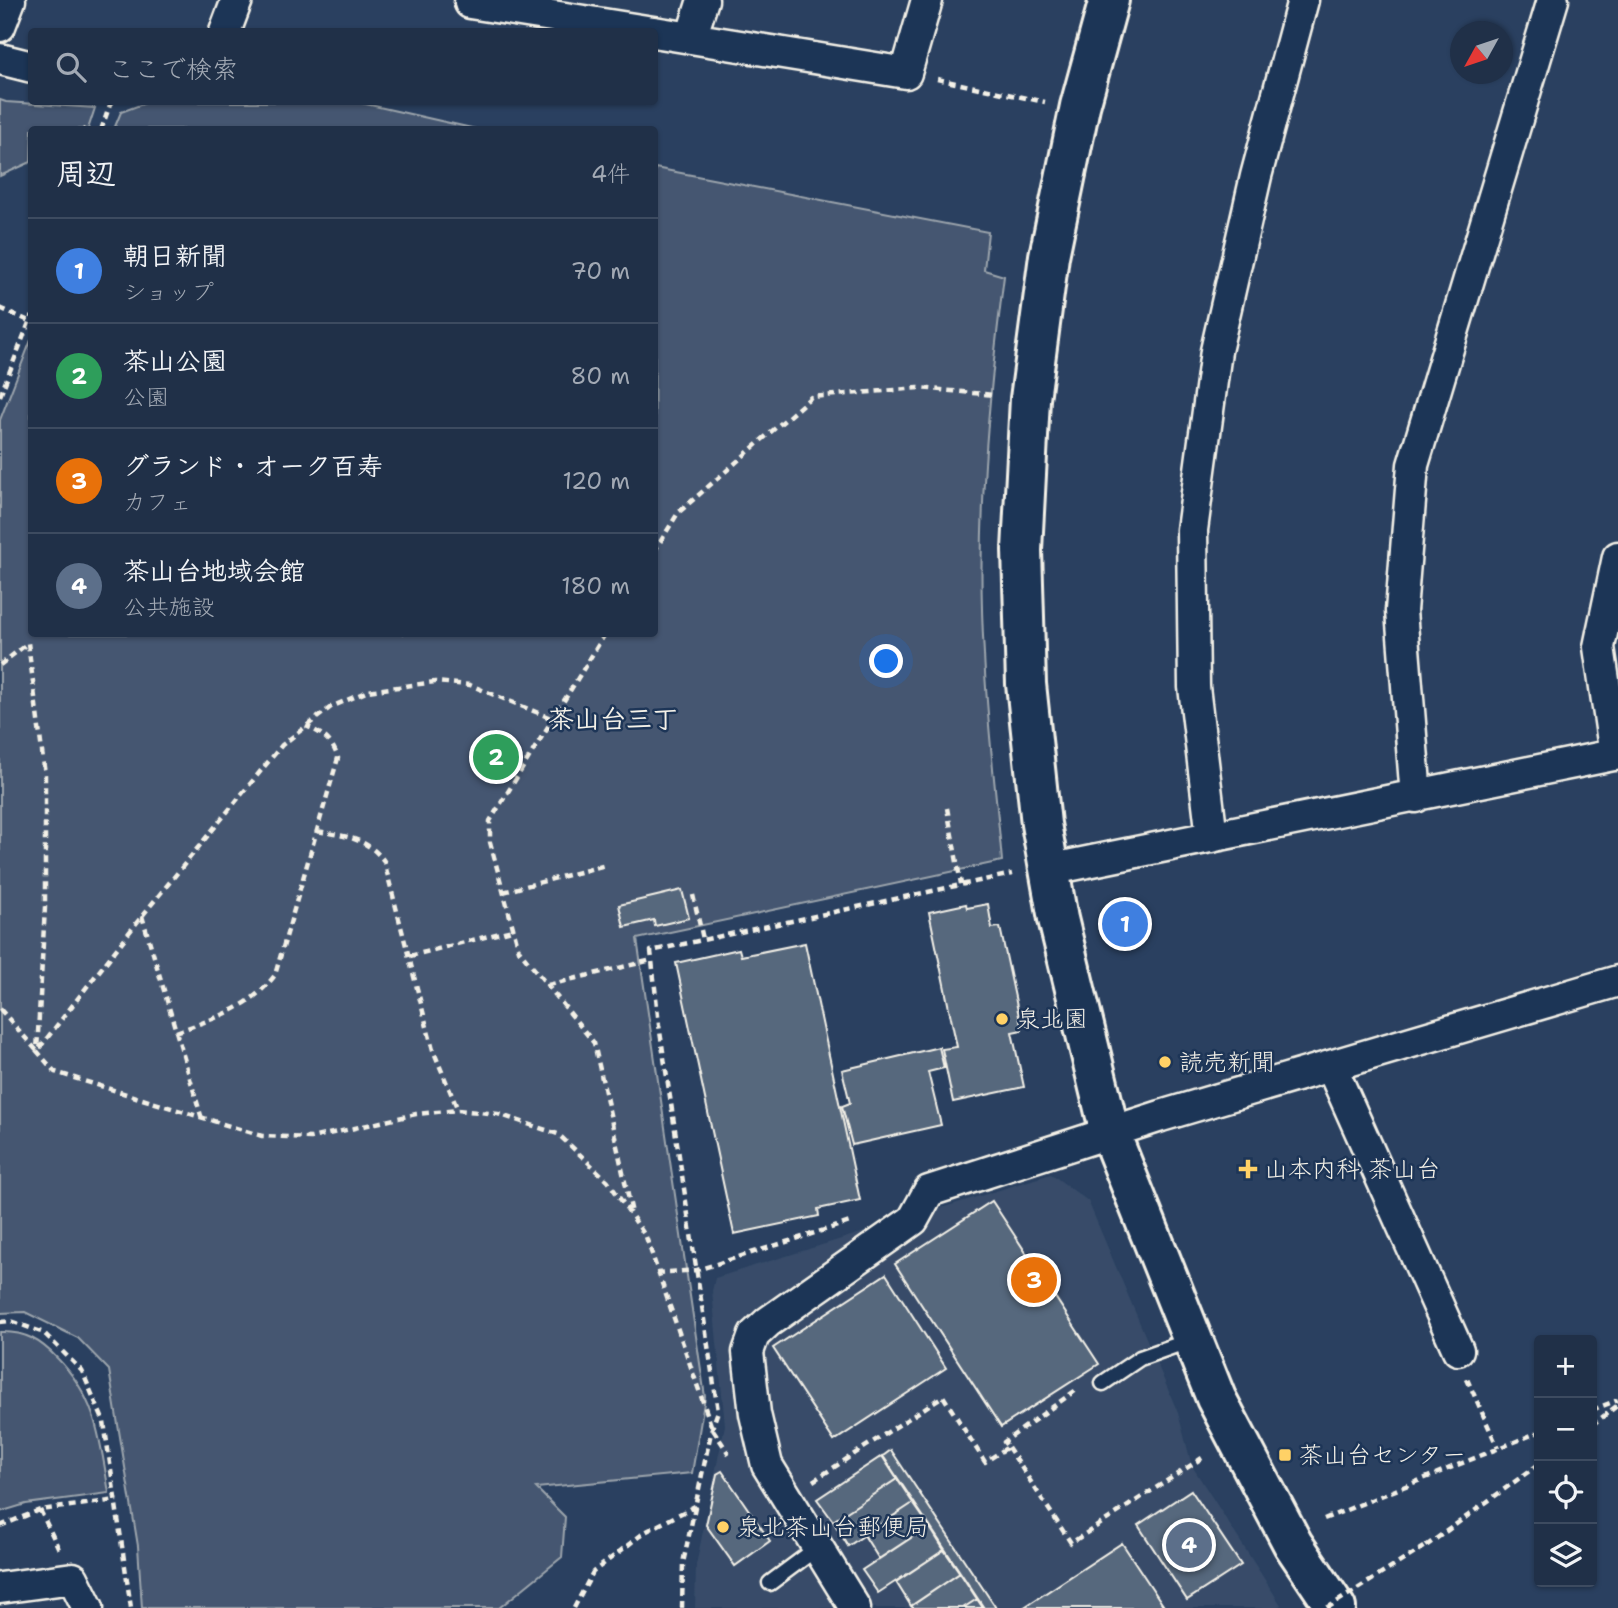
<!DOCTYPE html>
<html lang="ja">
<meta charset="utf-8">
<style>
:root{--surface:#203048;--page:#2d3c52;--text:#f1f3f6;--muted:#a2a9b4;--line:#3d4b60;--accent:#8abfa5}
body{margin:0;font-family:"Shantell Sans","Klee One",sans-serif;background:var(--page);color:var(--text)}
.controls{position:absolute;right:21px;bottom:21px;display:grid;overflow:hidden;border-radius:7px;box-shadow:0 2px 5px #0004}
.controls button{width:63px;height:63px;display:grid;place-items:center;padding:0;border:0;border-bottom:2px solid var(--line);background:var(--surface);color:var(--text);font:35px sans-serif}
.compass{position:absolute;left:1450px;top:21px;width:63px;height:63px;border-radius:50%;background:var(--surface);box-shadow:0 2px 5px #0004;rotate:230deg}
.you{position:absolute;left:887px;top:662px;width:24px;height:24px;margin:-18px;border:5px solid #fff;border-radius:50%;background:#1a73e8;box-shadow:0 0 0 10px #1a73e833}
.badge{display:grid;place-items:center;width:46px;height:46px;border-radius:50%;background:var(--accent);color:#fff;font-size:23px;font-weight:700}
.pin{position:absolute;translate:-50% -50%;border:4px solid #fff;box-shadow:0 2px 7px #0006}
.list{margin:0;padding:0;list-style:none}
h2{display:flex;justify-content:space-between;align-items:center;height:91px;margin:0;padding:0 28px;font-size:30px}
h2 small{font-size:23px;font-weight:400;color:var(--muted)}
.list li{display:grid;grid-template-columns:46px 1fr auto;gap:21px;align-items:center;box-sizing:border-box;height:105px;padding:0 28px;border-top:2px solid var(--line)}
.list b{display:block;font-size:26px;white-space:nowrap}
.list p{margin:0;font-size:23px;white-space:nowrap;color:var(--muted)}
.list em{font-size:23px;font-style:normal;color:var(--muted)}
.icon{flex:none;width:38px;height:38px;fill:none;stroke:currentColor;stroke-width:2;stroke-linecap:round;stroke-linejoin:round}
.map{position:relative;flex:none;width:1618px;height:1608px;overflow:hidden}
.search{position:absolute;background:var(--surface);box-shadow:0 2px 5px #0004;left:28px;top:28px;width:630px;height:77px;display:flex;align-items:center;gap:18px;box-sizing:border-box;padding:0 24px;border-radius:7px;color:var(--muted);font-size:26px}
.panel{position:absolute;background:var(--surface);box-shadow:0 2px 5px #0004;left:28px;top:126px;width:630px;height:511px;border-radius:7px}
.map>svg:first-child{display:block}
.built{fill:#374c69}
.green{fill:#445771;stroke:#9ca4ac;stroke-width:2}
.building{fill:#56677d;stroke:#f4f1e8;stroke-width:2}
.lines{fill:none;stroke-linecap:round;stroke-linejoin:round}
.lane-casing{stroke:#f4f1e8;stroke-width:19}
.street-casing{stroke:#f4f1e8;stroke-width:35}
.secondary-casing{stroke:#f4f1e8;stroke-width:44}
.path{stroke:#f4f1e8;stroke-width:4.5;stroke-dasharray:7 5;stroke-linecap:butt}
.lane{stroke:#1d3557;stroke-width:14}
.street{stroke:#1d3557;stroke-width:30}
.secondary{stroke:#1d3557;stroke-width:38}
.path-bridge{stroke:#f4f1e8;stroke-width:4.5;stroke-dasharray:7 5;stroke-linecap:butt}
.poi-dot{fill:#ffd166;stroke:#1d3557;stroke-width:2.5}
.labels{text-anchor:middle;stroke-width:5;stroke-linejoin:round;paint-order:stroke}
.poi-label{font-size:24px;fill:#f4f1e8;stroke:#1d3557;text-anchor:start}
.neighbourhood-label{font-size:26px;font-weight:bold;fill:#f4f1e8;stroke:#1d3557}
</style>
<div class="map">
<svg width="1618" height="1608" viewBox="0 0 1618 1608">
<rect width="100%" height="100%" fill="#2a4060"/>
<filter id="ink" filterUnits="userSpaceOnUse"><feTurbulence type="fractalNoise" baseFrequency=".0143" numOctaves="2"/><feDisplacementMap in="SourceGraphic" scale="14" xChannelSelector="R" yChannelSelector="G"/><feConvolveMatrix kernelMatrix="1 2 1 2 8 2 1 2 1" color-interpolation-filters="sRGB"/></filter>
<g filter="url(#ink)">
<!-- built -->
<path class="built" d="M1051,1174l37,27 90,212 14,53 89,139 -5,3h-581l1,-43 29,-140 -13,-134 3,-13z"/>
<!-- green -->
<path class="green" d="M0,100l6,2 89,6 -7,21 -56,1 -1,32 -31,14z
M148,102h209l119,27h-362l7,-17z
M655,168l333,64 -4,38 20,6c-16,124 -28,252 -20,378 3,69 12,138 18,207l-365,78 68,458 -13,76 -156,15 29,29 -3,40 -63,51h-357l-4,-62 -29,-176 -31,-32 -53,-26 -25,1v-893l31,-80 1,294h622z
M0,1332c25,-1 41,9 57,26 40,40 43,82 52,135l-83,11 -26,8z"/>
<!-- building -->
<path class="building" d="M682,890l7,28 -34,8 -1,-6 -30,7 -5,-22z
M966,904l1,4 21,-4 4,24 8,-1 22,103 -10,2 12,55 -71,15 -11,-53 15,-2 -28,-135z
M805,943l55,257 -42,9 1,7 -85,18 -58,-271 63,-14 2,7z
M939,1047l5,21 -16,4 13,53 -89,20 -10,-39 8,-3 -8,-33z
M992,1201l107,163 -98,63 -106,-163z
M886,1274l60,94 -112,73 -61,-93z
M891,1450l105,158h-12l-101,-152z
M882,1456l15,23 -64,42 -16,-22z
M722,1471l48,70 -35,25 -29,-41 11,-51z
M897,1479l16,24 -65,43 -15,-25z
M1191,1490l50,75 -54,35 -49,-75z
M913,1503l16,23 -50,33 -15,-24z
M929,1526l15,24 -66,43 -16,-23z
M1122,1543l43,65h-142z
M944,1550l16,23 -49,33 -15,-24z
M960,1573l17,26 -14,9h-50l-2,-2z
M977,1599l6,9h-20z"/>
<g class="lines">
<defs>
<path id="lane" d="M1103,1383l37,-25 51,-18
M770,1583l47,-35"/>
<path id="street" d="M471,0l-1,3 183,29
M0,26l10,-26
M225,32l12,-32
M654,32l252,41 21,-73
M691,38l12,-38
M0,59l32,8
M1615,755l-16,-108 19,-90
M1416,797l-15,-186 12,-146 140,-465
M1212,837l-18,-150 -2,-157 24,-179 40,-175 47,-176
M1048,870l570,-116
M1331,1066l127,284
M0,1588l73,-10 15,30
M855,1608l-88,-143 -12,-51 -7,-62 6,-17 14,-13 145,-102 16,-29 232,-75 457,-135"/>
<path id="secondary" d="M1109,0l-29,106 -31,150 -19,143 -8,151 4,134 15,140 17,95 52,214 106,265 77,146 43,64"/>
</defs>
<!-- lane casing -->
<use href="#lane" class="lane-casing"/>
<!-- street casing -->
<use href="#street" class="street-casing"/>
<!-- secondary casing -->
<use href="#secondary" class="secondary-casing"/>
<!-- path -->
<path class="path" d="M937,79l108,23
M82,129l2,1
M101,130l10,-28
M0,308l29,13
M0,396l32,-81
M654,552l24,-39 133,-116 108,-9 76,7
M605,634l-115,187v21l29,108 75,93 38,170
M0,665l28,-22 17,132v132l-8,144 18,21 207,64 49,2 105,-24 42,-4 40,4 60,20 50,47 38,56 66,191 17,26
M947,808l14,76
M317,831c28,5 50,7 67,30l49,189 25,60
M503,892l103,-27
M693,895l10,44
M142,916l60,203
M410,956l102,-26
M548,985l104,-25
M0,1009l37,42 105,-135 140,-171 49,-38 37,-16 67,-9 35,3 83,34
M176,1032c39,-14 74,-23 99,-57l63,-217c-6,-18 -15,-24 -32,-32
M657,1273l40,-3 153,-48
M0,1322l11,-1 33,12 38,38 22,51 27,186
M1467,1379l31,69
M1592,1410l26,-10
M1592,1425l26,-20
M1008,1447l63,96 131,-85
M813,1481l130,-85 42,66 23,-15 -4,-5 75,-54
M40,1510l19,39
M1324,1519l215,-87
M0,1526l40,-16 77,-10
M1426,1546l113,-82
M574,1608l19,-36 52,-40 50,-26
M682,1608l1,-45 29,-135 6,-17 -59,-386 -8,-74 361,-77"/>
<!-- lane -->
<use href="#lane" class="lane"/>
<!-- street -->
<use href="#street" class="street"/>
<!-- secondary -->
<use href="#secondary" class="secondary"/>
<!-- path-bridge -->
<path class="path-bridge" d="M1327,1608l99,-62"/>
</g>
</g>
<!-- markers -->
<g class="poi-dot">
<circle cx="1002" cy="1019" r="7"/>
<circle cx="1165" cy="1062" r="7"/>
<path d="M1244.5 1158.5h7v7h7v7h-7v7h-7v-7h-7v-7h7z"/>
<rect x="1278" y="1448" width="14" height="14" rx="3.5"/>
<circle cx="723" cy="1527" r="7"/>
</g>
<g class="labels">
<!-- poi labels -->
<g class="poi-label">
<text x="1016" y="1027">泉北園</text>
<text x="1179" y="1070">読売新聞</text>
<text x="1264" y="1177">山本内科 茶山台</text>
<text x="1299" y="1463">茶山台センター</text>
<text x="737" y="1535">泉北茶山台郵便局</text>
</g>
<!-- neighbourhood labels -->
<g class="neighbourhood-label">
<text x="613" y="728">茶山台三丁</text>
</g>
</g>
</svg>
<div class="controls">
<button>+</button>
<button>−</button>
<button><svg class="icon" aria-label="locate" viewBox="0 0 24 24"><circle cx="12" cy="12" r="6"/><path d="M12 2v4M12 18v4M2 12h4M18 12h4"/></svg></button>
<button><svg class="icon" aria-label="layers" viewBox="0 0 24 24"><path d="M12 4l9 5-9 5-9-5zM3 14l9 5 9-5"/></svg></button>
</div>
<svg class="compass" viewBox="-18 -18 36 36"><path d="M0-13l5 13h-10z" fill="#e53935"/><path d="M0 13l5-13h-10z" fill="#a2a9b4"/></svg>
<div class="you"></div>
<div class="pin badge" style="left:1125px;top:924px;background:#3f7fe0">1</div>
<div class="pin badge" style="left:496px;top:757px;background:#2e9e5b">2</div>
<div class="pin badge" style="left:1034px;top:1280px;background:#e8710a">3</div>
<div class="pin badge" style="left:1189px;top:1545px;background:#5c6f8a">4</div>
<div class="search"><svg class="icon" aria-label="search" viewBox="0 0 24 24"><circle cx="10" cy="10" r="6"/><path d="M15 15l6 6"/></svg>ここで検索</div>
<section class="panel">
<h2>周辺<small>4件</small></h2>
<ul class="list">
<li><span class="badge" style="background:#3f7fe0">1</span><div><b>朝日新聞</b><p>ショップ</p></div><em>70 m</em></li>
<li><span class="badge" style="background:#2e9e5b">2</span><div><b>茶山公園</b><p>公園</p></div><em>80 m</em></li>
<li><span class="badge" style="background:#e8710a">3</span><div><b>グランド・オーク百寿</b><p>カフェ</p></div><em>120 m</em></li>
<li><span class="badge" style="background:#5c6f8a">4</span><div><b>茶山台地域会館</b><p>公共施設</p></div><em>180 m</em></li>
</ul>
</section>
</div>
